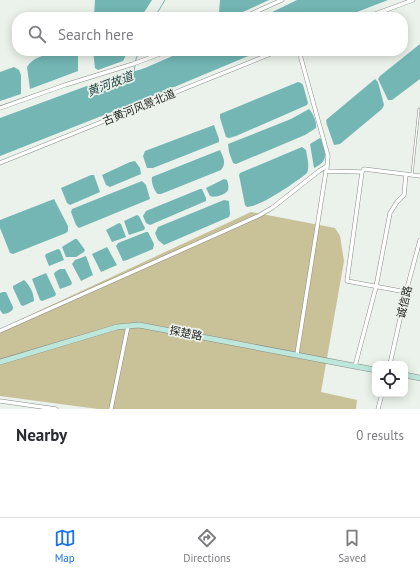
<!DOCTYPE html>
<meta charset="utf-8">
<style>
:root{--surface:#fff;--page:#f7f7f7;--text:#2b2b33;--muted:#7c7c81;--line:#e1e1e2;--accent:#1a73e8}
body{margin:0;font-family:"PT Sans","Noto Sans SC",sans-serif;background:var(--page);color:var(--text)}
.controls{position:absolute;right:12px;bottom:12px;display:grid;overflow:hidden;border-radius:8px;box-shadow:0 2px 10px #0003}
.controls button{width:36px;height:36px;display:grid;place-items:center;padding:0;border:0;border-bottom:1px solid var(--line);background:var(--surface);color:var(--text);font:20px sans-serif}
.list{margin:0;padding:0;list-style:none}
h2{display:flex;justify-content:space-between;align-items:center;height:52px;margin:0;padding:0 16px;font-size:17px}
h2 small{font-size:13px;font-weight:400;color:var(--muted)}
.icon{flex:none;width:22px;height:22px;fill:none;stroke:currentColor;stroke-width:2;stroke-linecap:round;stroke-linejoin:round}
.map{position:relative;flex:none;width:420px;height:409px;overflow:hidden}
.search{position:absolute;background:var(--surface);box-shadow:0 2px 10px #0003;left:12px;right:12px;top:12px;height:44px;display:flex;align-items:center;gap:10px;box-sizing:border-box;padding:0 14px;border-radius:16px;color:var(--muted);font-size:15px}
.sheet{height:108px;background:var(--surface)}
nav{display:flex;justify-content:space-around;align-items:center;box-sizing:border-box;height:56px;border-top:1px solid var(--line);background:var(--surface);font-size:11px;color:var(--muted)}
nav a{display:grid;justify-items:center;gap:2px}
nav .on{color:var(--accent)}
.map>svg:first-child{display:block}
.green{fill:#c9c197}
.water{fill:#73b6b4}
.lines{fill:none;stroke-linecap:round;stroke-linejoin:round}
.stream{stroke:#73b6b4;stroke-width:1}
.lane-casing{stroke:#868c86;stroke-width:2.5}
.street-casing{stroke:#868c86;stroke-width:4.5}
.secondary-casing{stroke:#868c86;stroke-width:6}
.lane{stroke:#fff;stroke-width:1.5}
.street{stroke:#fff;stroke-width:3.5}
.secondary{stroke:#bee7dc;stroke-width:5}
.labels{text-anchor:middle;stroke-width:3.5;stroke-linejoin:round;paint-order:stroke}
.street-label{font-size:11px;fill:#242624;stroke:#ebf1eb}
.water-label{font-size:12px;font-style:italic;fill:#1c3e3d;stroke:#ebf1eb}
</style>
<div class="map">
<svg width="420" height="409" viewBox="0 0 420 409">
<rect width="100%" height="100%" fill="#ebf1eb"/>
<!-- green -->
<path class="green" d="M251,212l84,16 5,8 4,25 -23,131 36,8 -1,9h-258l-98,-13v-67z"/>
<!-- water -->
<path class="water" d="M95,0h57l-11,17h-47z
M220,0h49l-37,17h-10l-3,-5z
M297,0h91l-44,17h-82z
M420,44v35l-28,21h-4l-10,-21 2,-3z
M56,51h22v20l-48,18 -3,-22c6,-10 19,-12 29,-16z
M93,51h35l-5,10 -25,9 -3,-2z
M184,51h76l-100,42 -160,63v-38l84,-31 61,-19z
M14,67l5,3 2,5v19l-21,7v-29z
M375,79l3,3 6,23 -2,4 -42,35 -6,1 -7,-20 -1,-5z
M298,82l3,1 2,2 5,18 -1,2 -71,31 -7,2 -3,-1 -6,-19v-4z
M309,109c4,4 8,13 7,19l-11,7 -69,29 -3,-1 -4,-11 -1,-8 63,-25z
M214,125l5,14v3l-66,26h-6l-4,-12 2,-5z
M320,138l1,1c4,13 9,22 -7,29l-4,-24z
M302,147l4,3c1,7 4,16 1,23 -11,9 -47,34 -60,34l-2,-2 -6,-30 1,-2z
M220,150c3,7 7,13 1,20l-60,24h-3c-4,-3 -7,-12 -6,-17z
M135,161l5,7 1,6 -31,13 -4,-2 -4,-10 28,-13z
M91,175h3l6,17 -30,13 -3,-2 -6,-15z
M224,179l3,1c1,3 2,7 1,10 -2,5 -14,8 -18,6l-4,-8z
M142,181l4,4 4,14 -71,29 -3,-3 -5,-13 1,-3z
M200,189h2l4,9v3l-56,24 -4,-2 -3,-7 3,-5z
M54,199l14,27v5l-2,2 -53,21 -3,-1 -10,-25v-8z
M224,200l5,1 1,13 -1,3 -65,28 -6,-5 -3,-7 3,-6z
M137,215l2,1 6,12 -1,2 -15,5 -5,-14z
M119,223l2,1 5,13 -14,5 -6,-12z
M146,232h2l6,12 -1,5 -26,11 -4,1 -7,-15 2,-3z
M75,239h2l8,11 -1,2 -8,5h-10l-4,-10 3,-2z
M107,247l10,18 -16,7 -9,-18z
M58,249l2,1 4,10 -15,6 -4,-10 1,-2z
M86,256l7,19 -12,6 -9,-17 3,-4z
M60,269h5l7,14 -1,2 -11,4 -6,-15 1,-2z
M46,273l10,21 -1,2 -13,5 -2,-1 -8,-21z
M24,280c6,5 10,14 10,21l-11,5 -2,-1 -8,-17v-2z
M3,292h3l7,15c1,4 -6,7 -10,7l-3,-4v-17z"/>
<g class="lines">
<!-- stream -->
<path class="stream" d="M154,17l5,-7 6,-10
M135,62l4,-11
M134,72l1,-7"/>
<defs>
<path id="lane" d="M412,174l7,-65"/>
<path id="street" d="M244,17l38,-17
M367,17l46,-17
M299,51l29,105 -1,12
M0,108l65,-23 68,-21 35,-13
M0,163l278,-112
M362,172l-15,109 59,11
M0,331l258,-115 14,-8 47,-37 8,-5
M297,354l29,-183 36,1 2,-3 56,7
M390,364l16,-72 14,-52
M355,366l21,-79 14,-74 7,-11 7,-7 2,-21
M0,401l56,8
M111,409l17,-83
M378,409l4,-15"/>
<path id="secondary" d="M0,362l117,-35 22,-2 236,45
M405,375l15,3"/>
</defs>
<!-- lane casing -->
<use href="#lane" class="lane-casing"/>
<!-- street casing -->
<use href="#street" class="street-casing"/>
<!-- secondary casing -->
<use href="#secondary" class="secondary-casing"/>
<!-- lane -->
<use href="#lane" class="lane"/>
<!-- street -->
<use href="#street" class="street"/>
<!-- secondary -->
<use href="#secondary" class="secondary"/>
</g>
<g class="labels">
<!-- street labels -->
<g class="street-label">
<text transform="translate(139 107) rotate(-22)" y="4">古黄河风景北道</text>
<text transform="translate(404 302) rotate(-77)" y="4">诚信路</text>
<text transform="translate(186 333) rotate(11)" y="4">探楚路</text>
</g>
<!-- water labels -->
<g class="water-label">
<text transform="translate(110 84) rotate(-21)" y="4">黄河故道</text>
</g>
</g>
</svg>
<div class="controls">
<button><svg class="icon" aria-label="locate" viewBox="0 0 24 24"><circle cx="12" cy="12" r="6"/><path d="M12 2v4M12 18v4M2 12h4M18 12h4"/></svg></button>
</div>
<div class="search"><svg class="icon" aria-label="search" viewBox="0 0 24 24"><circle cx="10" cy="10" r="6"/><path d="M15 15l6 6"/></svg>Search here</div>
</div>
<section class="sheet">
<h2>Nearby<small>0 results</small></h2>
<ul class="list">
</ul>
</section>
<nav>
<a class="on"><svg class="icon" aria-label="map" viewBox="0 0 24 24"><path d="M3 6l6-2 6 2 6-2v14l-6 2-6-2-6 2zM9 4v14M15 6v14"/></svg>Map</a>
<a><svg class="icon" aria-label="directions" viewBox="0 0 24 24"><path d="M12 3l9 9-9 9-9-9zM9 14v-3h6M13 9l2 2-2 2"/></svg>Directions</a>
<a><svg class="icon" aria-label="saved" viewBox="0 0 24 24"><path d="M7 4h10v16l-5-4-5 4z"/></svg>Saved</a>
</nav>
